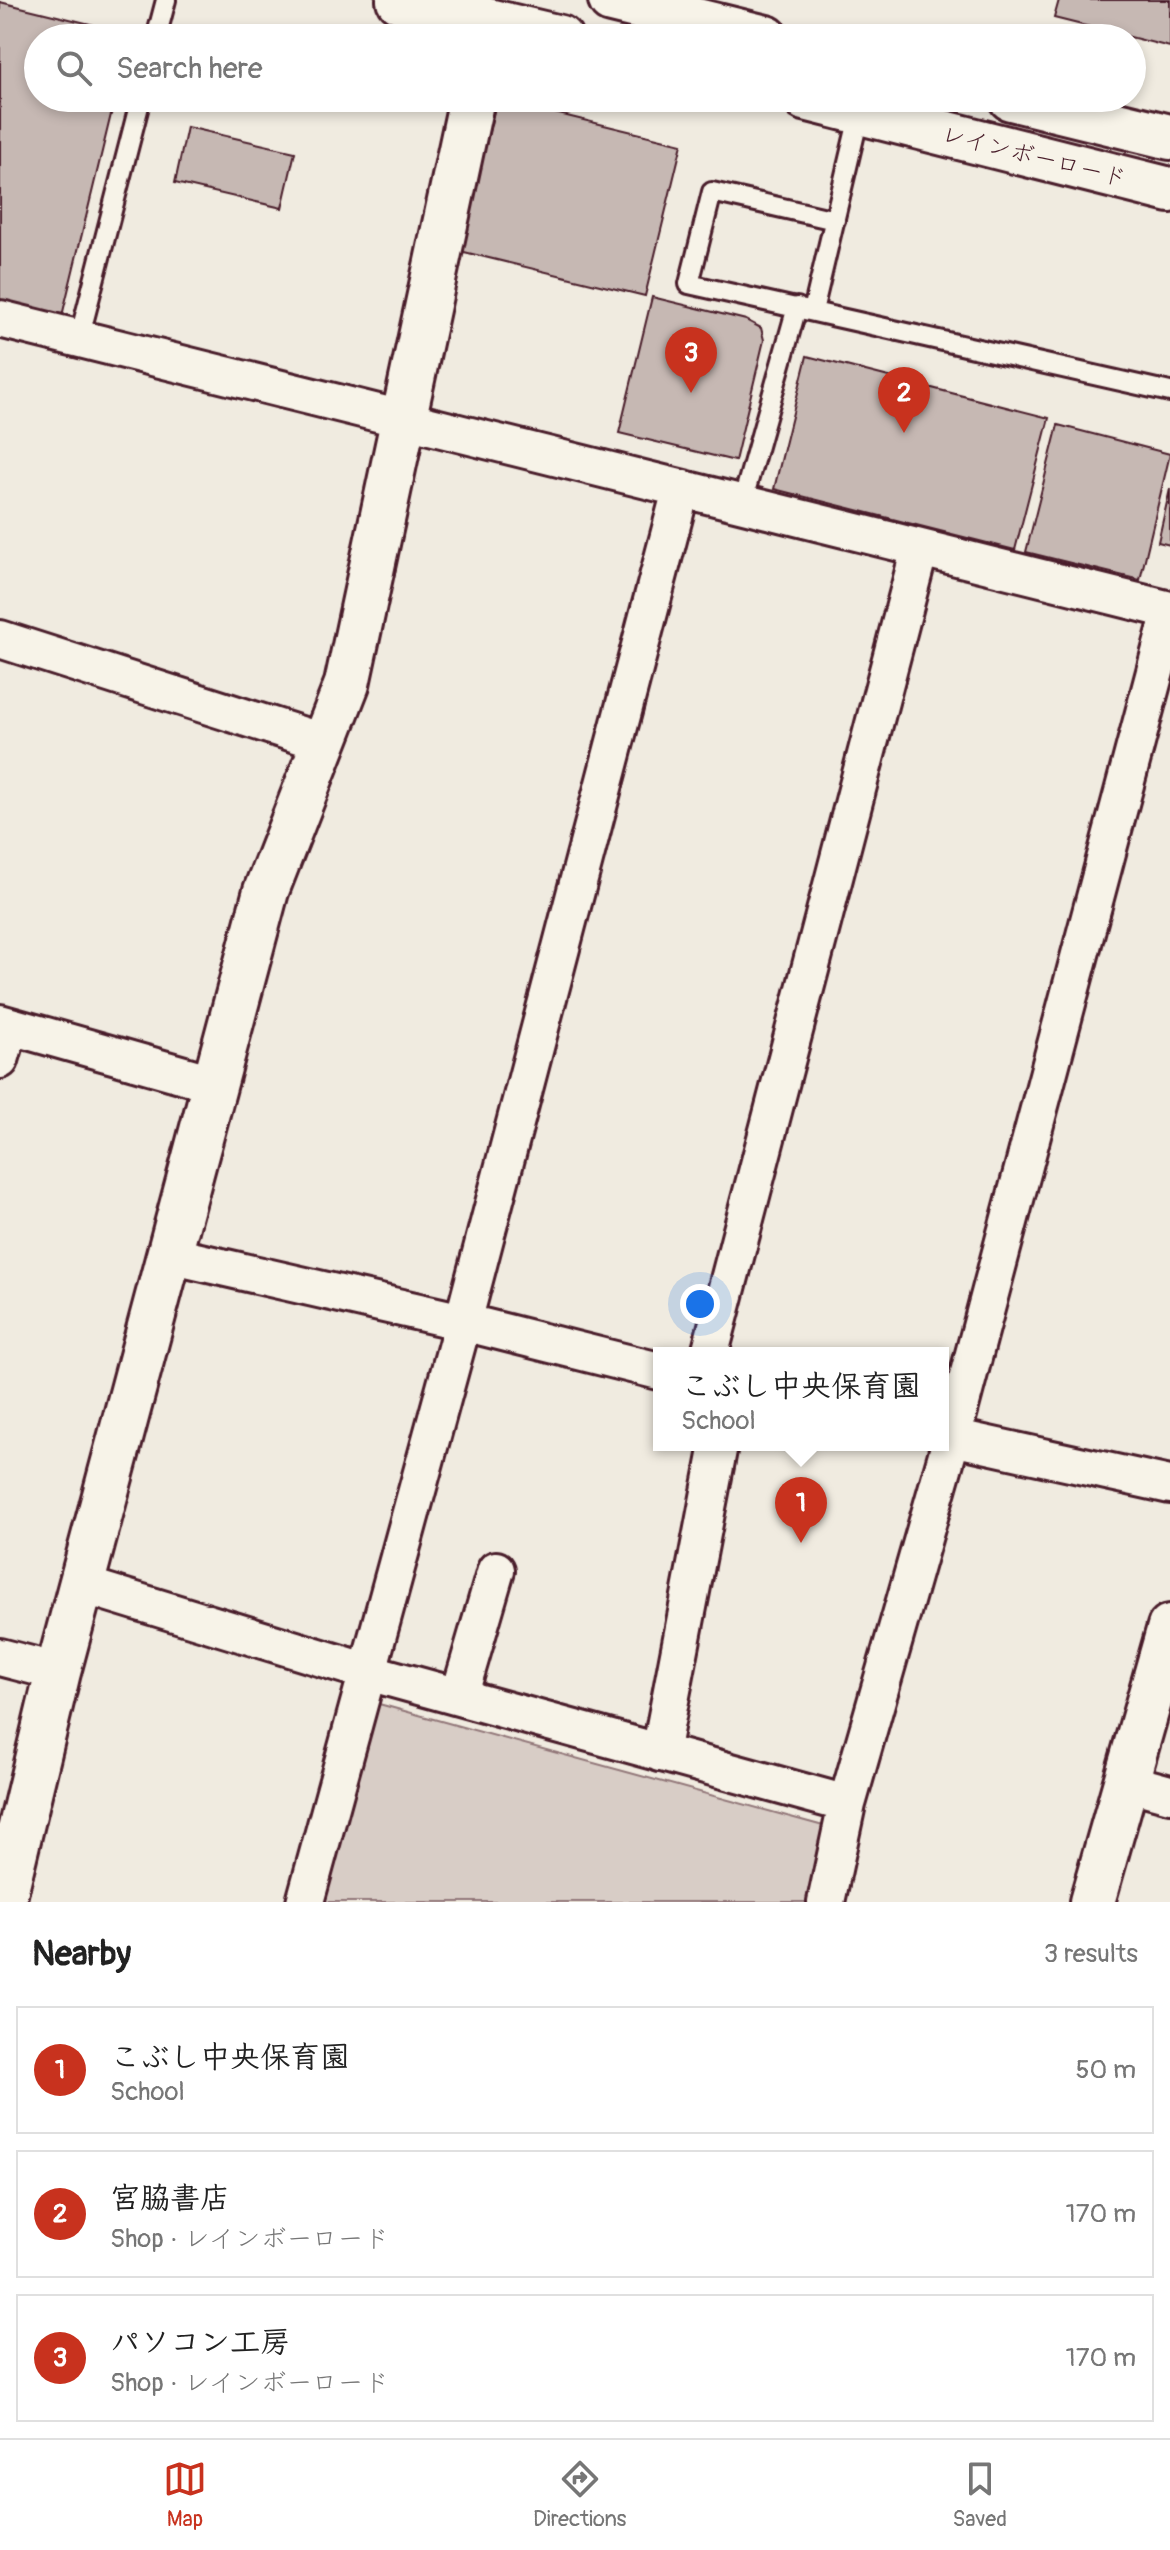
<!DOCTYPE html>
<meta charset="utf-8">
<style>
:root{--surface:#fff;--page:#f6f6f6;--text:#222;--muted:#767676;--line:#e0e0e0;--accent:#c8321e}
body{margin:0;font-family:Pangolin,"Klee One",sans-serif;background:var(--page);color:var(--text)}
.you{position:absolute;left:700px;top:1304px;width:28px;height:28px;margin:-20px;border:6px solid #fff;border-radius:50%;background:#1a73e8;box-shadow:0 0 0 12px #1a73e833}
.badge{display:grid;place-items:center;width:52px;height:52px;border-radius:50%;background:var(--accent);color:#fff;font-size:26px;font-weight:700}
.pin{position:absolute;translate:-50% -66px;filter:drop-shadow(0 2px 4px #0008)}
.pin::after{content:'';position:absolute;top:42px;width:28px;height:24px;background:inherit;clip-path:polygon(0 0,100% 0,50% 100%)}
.popup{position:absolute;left:653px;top:1347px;width:296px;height:104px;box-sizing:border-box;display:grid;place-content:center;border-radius:0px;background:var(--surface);filter:drop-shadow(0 2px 6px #0005);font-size:26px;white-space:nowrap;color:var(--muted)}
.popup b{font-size:30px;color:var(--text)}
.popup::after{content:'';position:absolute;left:50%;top:100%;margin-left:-16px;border:16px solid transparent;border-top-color:var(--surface)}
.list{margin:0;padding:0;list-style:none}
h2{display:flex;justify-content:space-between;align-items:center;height:104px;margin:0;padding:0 32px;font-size:34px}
h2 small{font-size:26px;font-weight:400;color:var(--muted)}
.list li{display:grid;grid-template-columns:52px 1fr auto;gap:24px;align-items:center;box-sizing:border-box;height:128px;margin:0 16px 16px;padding:0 16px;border:2px solid var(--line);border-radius:0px}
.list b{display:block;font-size:30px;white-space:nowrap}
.list p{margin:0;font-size:26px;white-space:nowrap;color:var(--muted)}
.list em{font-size:26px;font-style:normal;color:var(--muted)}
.icon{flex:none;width:44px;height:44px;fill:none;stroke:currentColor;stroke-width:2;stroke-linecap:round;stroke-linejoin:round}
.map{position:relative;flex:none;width:1170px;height:1902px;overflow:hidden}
.search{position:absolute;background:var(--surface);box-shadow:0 4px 12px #0003;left:24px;right:24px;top:24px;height:88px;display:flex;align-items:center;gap:20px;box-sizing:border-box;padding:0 28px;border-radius:44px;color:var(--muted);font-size:30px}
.sheet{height:536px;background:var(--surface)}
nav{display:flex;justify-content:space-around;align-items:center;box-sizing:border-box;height:112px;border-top:2px solid var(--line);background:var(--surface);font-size:22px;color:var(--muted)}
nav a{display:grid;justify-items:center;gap:4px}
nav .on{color:var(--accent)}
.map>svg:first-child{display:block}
.green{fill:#d8cdc6;stroke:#917678;stroke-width:2}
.building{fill:#c6b8b3;stroke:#4a1f2b;stroke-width:2}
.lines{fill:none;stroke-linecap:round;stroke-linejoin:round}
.service-casing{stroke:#4a1f2b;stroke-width:24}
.minor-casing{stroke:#4a1f2b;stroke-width:42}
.tertiary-casing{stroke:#4a1f2b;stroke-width:50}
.service{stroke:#f7f3e8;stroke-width:18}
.minor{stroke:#f7f3e8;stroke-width:36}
.tertiary{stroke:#f7f3e8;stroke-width:44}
.labels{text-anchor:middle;stroke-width:6;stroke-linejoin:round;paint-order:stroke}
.street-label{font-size:24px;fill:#4a1f2b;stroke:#f7f3e8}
</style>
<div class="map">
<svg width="1170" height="1902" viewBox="0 0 1170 1902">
<rect width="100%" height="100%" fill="#f0ebe0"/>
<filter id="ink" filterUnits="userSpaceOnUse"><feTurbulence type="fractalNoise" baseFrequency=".0125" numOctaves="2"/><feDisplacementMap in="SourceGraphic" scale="16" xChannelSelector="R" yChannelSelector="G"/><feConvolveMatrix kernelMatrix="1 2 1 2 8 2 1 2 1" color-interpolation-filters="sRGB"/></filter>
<g filter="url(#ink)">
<!-- green -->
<path class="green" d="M379,1704l448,123 -21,75h-481z"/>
<!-- building -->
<path class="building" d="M1059,0h111v47l-116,-29z
M0,2l131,32 -1,4h-92v60h77l-53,218 -62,-16z
M497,99l185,45 -37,152 -185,-45z
M187,127l108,25 -13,56 -107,-25z
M652,297l94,23 15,8 3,12 -29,121 -116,-28z
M807,356l242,62 -34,132 -241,-61z
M1058,425l112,29 -30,126 -114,-28z
M1170,489v56l-12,-3z"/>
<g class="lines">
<defs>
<path id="service" d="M156,38l10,-38
M835,220l-123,-28 -23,92 481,108
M813,311l47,-199
M79,339l62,-241
M742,503l55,-196"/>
<path id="minor" d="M0,319l1170,291
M0,639l325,104
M0,1023l216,61
M0,1060l10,-34
M169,1255l294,67 196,49
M710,1353l210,-805
M943,1435l227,50
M83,1585l285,87 479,132
M0,1657l58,15
M459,1697l37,-127
M660,1753l59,-308
M1126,1782l44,12
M305,1902l158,-580 218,-832
M826,1902l21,-98 105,-367 218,-822"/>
<path id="tertiary" d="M399,0l161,38
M611,0l155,38
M805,98l365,92
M1011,98l159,39
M3,1902l55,-230 208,-781 81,-207 125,-586
M1092,1902l78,-275"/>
</defs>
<!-- service casing -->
<use href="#service" class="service-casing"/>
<!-- minor casing -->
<use href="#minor" class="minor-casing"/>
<!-- tertiary casing -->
<use href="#tertiary" class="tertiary-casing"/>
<!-- service -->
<use href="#service" class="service"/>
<!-- minor -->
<use href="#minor" class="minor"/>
<!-- tertiary -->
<use href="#tertiary" class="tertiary"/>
</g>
</g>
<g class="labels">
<!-- street labels -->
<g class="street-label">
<text transform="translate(1034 156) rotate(14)" y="8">レインボーロード</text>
</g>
</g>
</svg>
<div class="you"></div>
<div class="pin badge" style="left:801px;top:1543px">1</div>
<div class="popup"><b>こぶし中央保育園</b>School</div>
<div class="pin badge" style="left:904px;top:433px">2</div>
<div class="pin badge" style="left:691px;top:393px">3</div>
<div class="search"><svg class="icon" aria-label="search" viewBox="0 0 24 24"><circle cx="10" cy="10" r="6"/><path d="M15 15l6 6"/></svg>Search here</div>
</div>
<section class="sheet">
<h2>Nearby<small>3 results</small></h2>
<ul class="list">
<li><span class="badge">1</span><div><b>こぶし中央保育園</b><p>School</p></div><em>50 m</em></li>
<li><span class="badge">2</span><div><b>宮脇書店</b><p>Shop · レインボーロード</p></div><em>170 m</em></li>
<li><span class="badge">3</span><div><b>パソコン工房</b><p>Shop · レインボーロード</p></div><em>170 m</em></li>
</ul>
</section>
<nav>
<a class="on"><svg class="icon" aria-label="map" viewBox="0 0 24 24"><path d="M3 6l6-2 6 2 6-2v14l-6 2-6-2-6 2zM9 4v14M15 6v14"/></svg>Map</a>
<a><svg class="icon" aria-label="directions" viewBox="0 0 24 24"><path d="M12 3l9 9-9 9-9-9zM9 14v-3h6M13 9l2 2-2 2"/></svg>Directions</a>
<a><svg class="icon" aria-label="saved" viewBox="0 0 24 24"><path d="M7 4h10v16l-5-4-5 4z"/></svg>Saved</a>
</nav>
